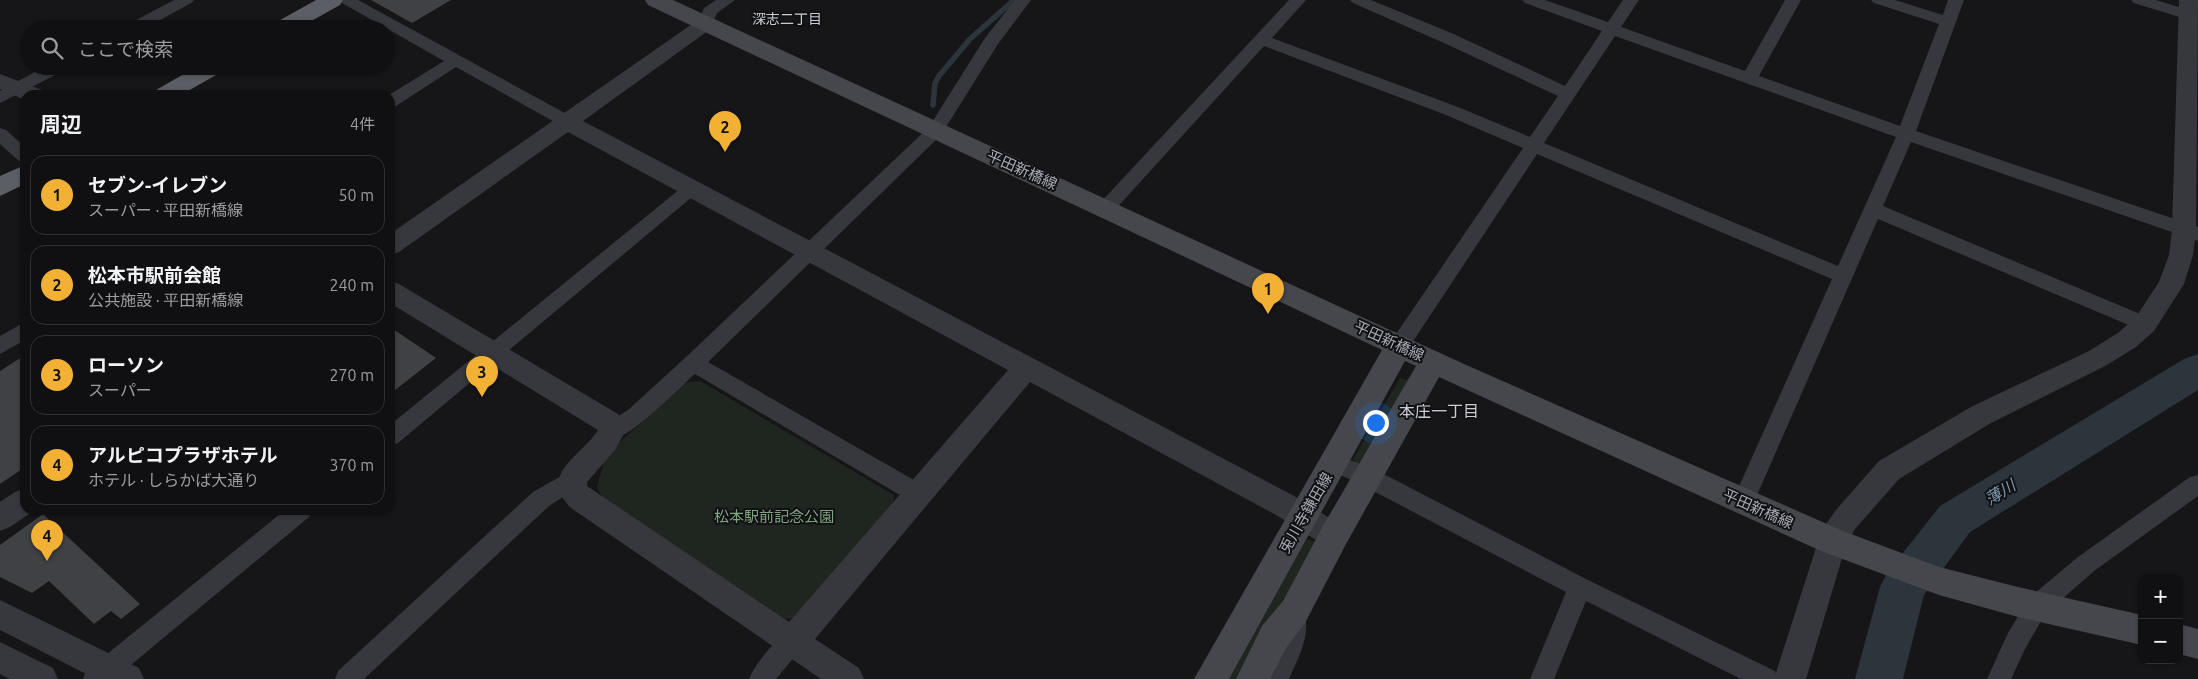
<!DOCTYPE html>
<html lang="ja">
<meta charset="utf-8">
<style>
:root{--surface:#101012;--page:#1e1e20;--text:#f1f3f6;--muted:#9c9d9f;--line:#303032;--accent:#f2b134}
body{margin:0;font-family:Ubuntu,"Noto Sans JP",sans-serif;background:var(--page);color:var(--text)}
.controls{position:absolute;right:15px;bottom:15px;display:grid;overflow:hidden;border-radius:10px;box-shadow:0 1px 4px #0004}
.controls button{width:45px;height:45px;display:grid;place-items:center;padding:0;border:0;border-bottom:1px solid var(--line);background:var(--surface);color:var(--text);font:25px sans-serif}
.you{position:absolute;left:1375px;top:422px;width:18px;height:18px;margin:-12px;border:4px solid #fff;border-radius:50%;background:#1a73e8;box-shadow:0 0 0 8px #1a73e833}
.badge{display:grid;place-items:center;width:32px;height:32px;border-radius:50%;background:var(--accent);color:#111;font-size:16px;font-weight:700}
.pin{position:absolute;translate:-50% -41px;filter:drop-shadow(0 1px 2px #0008)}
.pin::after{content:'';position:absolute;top:26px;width:18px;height:15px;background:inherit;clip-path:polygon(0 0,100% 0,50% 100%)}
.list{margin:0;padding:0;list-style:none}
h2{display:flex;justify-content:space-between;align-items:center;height:65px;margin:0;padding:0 20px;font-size:21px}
h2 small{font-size:16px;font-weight:400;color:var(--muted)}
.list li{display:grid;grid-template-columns:32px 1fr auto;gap:15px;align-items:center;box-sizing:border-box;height:80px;margin:0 10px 10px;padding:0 10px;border:1px solid var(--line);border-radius:15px}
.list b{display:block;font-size:19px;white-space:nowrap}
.list p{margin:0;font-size:16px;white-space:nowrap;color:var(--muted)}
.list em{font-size:16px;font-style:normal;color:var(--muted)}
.icon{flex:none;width:28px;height:28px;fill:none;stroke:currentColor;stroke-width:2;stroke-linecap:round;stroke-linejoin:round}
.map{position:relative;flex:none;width:2198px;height:679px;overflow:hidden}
.search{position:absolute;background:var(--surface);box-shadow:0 1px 4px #0004;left:20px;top:20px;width:375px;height:55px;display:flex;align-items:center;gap:12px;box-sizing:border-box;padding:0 18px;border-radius:28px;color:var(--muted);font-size:19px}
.panel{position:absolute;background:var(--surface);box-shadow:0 1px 4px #0004;left:20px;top:90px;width:375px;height:425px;border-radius:15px}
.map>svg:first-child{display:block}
.green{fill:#1e261f}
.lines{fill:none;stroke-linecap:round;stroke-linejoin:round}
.stream{stroke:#2c353c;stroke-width:5.5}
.river{fill:#2c353c;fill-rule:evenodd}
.building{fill:#404145}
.minor{fill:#37383d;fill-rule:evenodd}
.tertiary{fill:#37383d;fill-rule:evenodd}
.secondary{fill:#45474d;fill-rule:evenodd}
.trunk{fill:#5b5e65;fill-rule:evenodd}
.labels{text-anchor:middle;stroke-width:4;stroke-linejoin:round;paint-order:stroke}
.far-neighbourhood-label{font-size:14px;fill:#c9ccd4;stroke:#111113}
.street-label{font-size:15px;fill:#a8adb8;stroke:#111113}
.park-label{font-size:15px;fill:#7fa381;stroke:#111113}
.neighbourhood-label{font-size:16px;fill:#c9ccd4;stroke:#111113}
.water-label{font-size:16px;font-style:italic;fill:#7f9bb3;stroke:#111113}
</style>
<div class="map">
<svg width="2198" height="679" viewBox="0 0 2198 679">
<rect width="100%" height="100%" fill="#161618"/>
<!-- green -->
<path class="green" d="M1400,378l7,2 1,2 -48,81h-4l-3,-4z
M700,381l194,114 -2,14 -90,106 -19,5 -180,-121 -6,-12 7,-25 5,-10 75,-69z
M1307,539l9,3 -74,137h-14z"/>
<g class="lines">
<!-- stream -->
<path class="stream" d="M933,105l2,-22 4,-7 31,-37 44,-39"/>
<!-- river -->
<path class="river" d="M2198,354v36l-228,142 -46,63 -21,84h-48l25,-92 7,-14 53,-67 244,-147z"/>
</g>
<!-- building -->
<path class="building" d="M371,0h80l-39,23z
M390,327l46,31 -46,36z
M25,355v112l-25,17v-113z
M43,514l97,90 -19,15 -10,-8 -17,13 -45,-43 -17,12 -32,-16v-32z"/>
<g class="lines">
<!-- minor -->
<path class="minor" d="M174,0h20l-3,3 -47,26h-21l2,-3z
M339,0h19l214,117 3,4 -3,4 -6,2 -6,-2 -104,-58 -60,39 -6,2 -1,-13 55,-34 -102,-58z
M716,0h19l-18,13 -6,14h-12l-2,-3 7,-16z
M1015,0h16l-33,44 -57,91 -233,227 218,125 3,7 -3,7 -8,2 -8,-2 -215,-127c-15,13 -65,65 -83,65 -3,0 -5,-2 -7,-3l-4,-6 4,-6 23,-14 58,-53 243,-230 56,-89z
M1289,0h17l-34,38 186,69 72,30 28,-41 -114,-53 -91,-40 -3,-3h21l85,35 109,51 37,-55 -77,-28 -3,-3h23l63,22 15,-22h16l-18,27 124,44 40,-71h16l-42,76 141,50 39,-102 -65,-21 -3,-3h24l48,15 5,-15h16l-48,131 282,96v14l-287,-99 -28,64 269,113 3,5 -3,5 -7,3 -7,-3 -260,-110 -124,283 -3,7 -8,3 -8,-3 -3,-7 100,-223 -295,-125 -131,198 -7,2 -7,-2 -3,-6 3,-6 131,-192 -77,-33 -182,-69 -152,167 -6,1 -6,-1 -3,-5 3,-5zM1615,36l281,101 -58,129 -294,-123z
M2131,0h25l39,12 2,3 -2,3 -6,2 -55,-17z
M46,66h21l-2,4 -65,33v-12z
M0,128l6,2 19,17v16l-6,-2 -19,-17z
M692,182l6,2 3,4 -3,4 -300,251 -8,3v-21l296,-241z
M25,322v18l-25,14v-18z
M1335,454l41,16 212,110 187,91 3,8h-37l-155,-78 -32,78h-24l36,-87 -206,-108 -33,-15 -3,-6 3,-6z
M572,470l8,2 3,7 -3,7 -31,20 -185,173h-29l3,-8 195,-179z
M2198,475v21l-104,75 -49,43 -20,35 -14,30h-24l21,-46 21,-35 49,-41 112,-80z
M285,510h27l-3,7 -195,162h-31l3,-8z
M792,631l8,3 4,8 -4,8 -24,29h-27c6,-15 28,-43 43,-48z"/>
<!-- tertiary -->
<path class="tertiary" d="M2179,0h19l-2,230 -3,25 -9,29 -30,47 -18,16 -29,18 -116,58 -92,56 -44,50 -9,16 -40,134h-32l47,-147 14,-21 44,-50 92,-54 118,-56 29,-18 18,-16 23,-35 10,-27 3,-25z
M705,18l7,2 3,4 -3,4 -129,93 713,376 48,30 5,9 -5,9 -10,4 -10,-4 -48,-30 -246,-133 -215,257 44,29 5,11h-43l-250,-171c-34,-34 10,-51 27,-78l-208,-127v-22l9,3 219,130 8,16 -11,20 -28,32v4l202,136 219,-252 -440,-238 -169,120 -9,3v-21l308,-214z
M0,74l42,16 3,5h-20v5l-25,-11z
M25,488v22h10l-25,17 -10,4v-29l15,-10z
M0,600l139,68 5,11h-48l-96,-49z
M1292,606l11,4c10,22 -5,48 -14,69h-32l14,-34 5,-25 5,-10z
M0,642l53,26 5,11h-48l-10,-5z"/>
<!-- secondary -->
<path class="secondary" d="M645,0h28l791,364 379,167 96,36 79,20 124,28v30l-124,-28 -79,-22 -118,-44 -382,-174 -94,169 -40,77 -19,25 -16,31h-34l26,-53 21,-25 40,-75 93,-160 -11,-5 -176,318h-35l188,-329c-244,-116 -489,-229 -734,-345z
M2179,624l19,5v30l-19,-5z"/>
<!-- trunk -->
<path class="trunk" d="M316,0h27l-3,5 -43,24h-27l3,-5z
M198,66h28l-3,5 -42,24h-29l4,-5z
M25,165v19l-25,12v-20z"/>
</g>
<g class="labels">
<!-- far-neighbourhood labels -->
<g class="far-neighbourhood-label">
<text x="787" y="24">深志二丁目</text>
</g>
<!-- street labels -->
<g class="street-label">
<text transform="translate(1022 170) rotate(24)" y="5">平田新橋線</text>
<text transform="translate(1389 341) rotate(25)" y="5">平田新橋線</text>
<text transform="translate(1758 509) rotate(24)" y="5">平田新橋線</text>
<text transform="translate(1306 513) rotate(-60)" y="5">兎川寺鎌田線</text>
</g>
<!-- park labels -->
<g class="park-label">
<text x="774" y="522">松本駅前記念公園</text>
</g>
<!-- neighbourhood labels -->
<g class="neighbourhood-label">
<text x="1439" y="417">本庄一丁目</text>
</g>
<!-- water labels -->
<g class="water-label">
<text transform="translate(2000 492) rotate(-32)" y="6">薄川</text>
</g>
</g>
</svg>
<div class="controls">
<button>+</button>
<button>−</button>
</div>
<div class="you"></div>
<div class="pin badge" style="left:1268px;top:314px">1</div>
<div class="pin badge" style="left:725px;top:152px">2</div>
<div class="pin badge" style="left:482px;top:397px">3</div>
<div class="pin badge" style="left:47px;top:561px">4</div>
<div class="search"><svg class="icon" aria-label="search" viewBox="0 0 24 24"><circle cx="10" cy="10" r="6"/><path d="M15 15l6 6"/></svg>ここで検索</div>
<section class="panel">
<h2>周辺<small>4件</small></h2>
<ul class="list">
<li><span class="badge">1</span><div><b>セブン-イレブン</b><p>スーパー · 平田新橋線</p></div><em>50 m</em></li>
<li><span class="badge">2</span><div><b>松本市駅前会館</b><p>公共施設 · 平田新橋線</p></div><em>240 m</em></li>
<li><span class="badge">3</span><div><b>ローソン</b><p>スーパー</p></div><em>270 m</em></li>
<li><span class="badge">4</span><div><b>アルピコプラザホテル</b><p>ホテル · しらかば大通り</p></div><em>370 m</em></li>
</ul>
</section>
</div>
